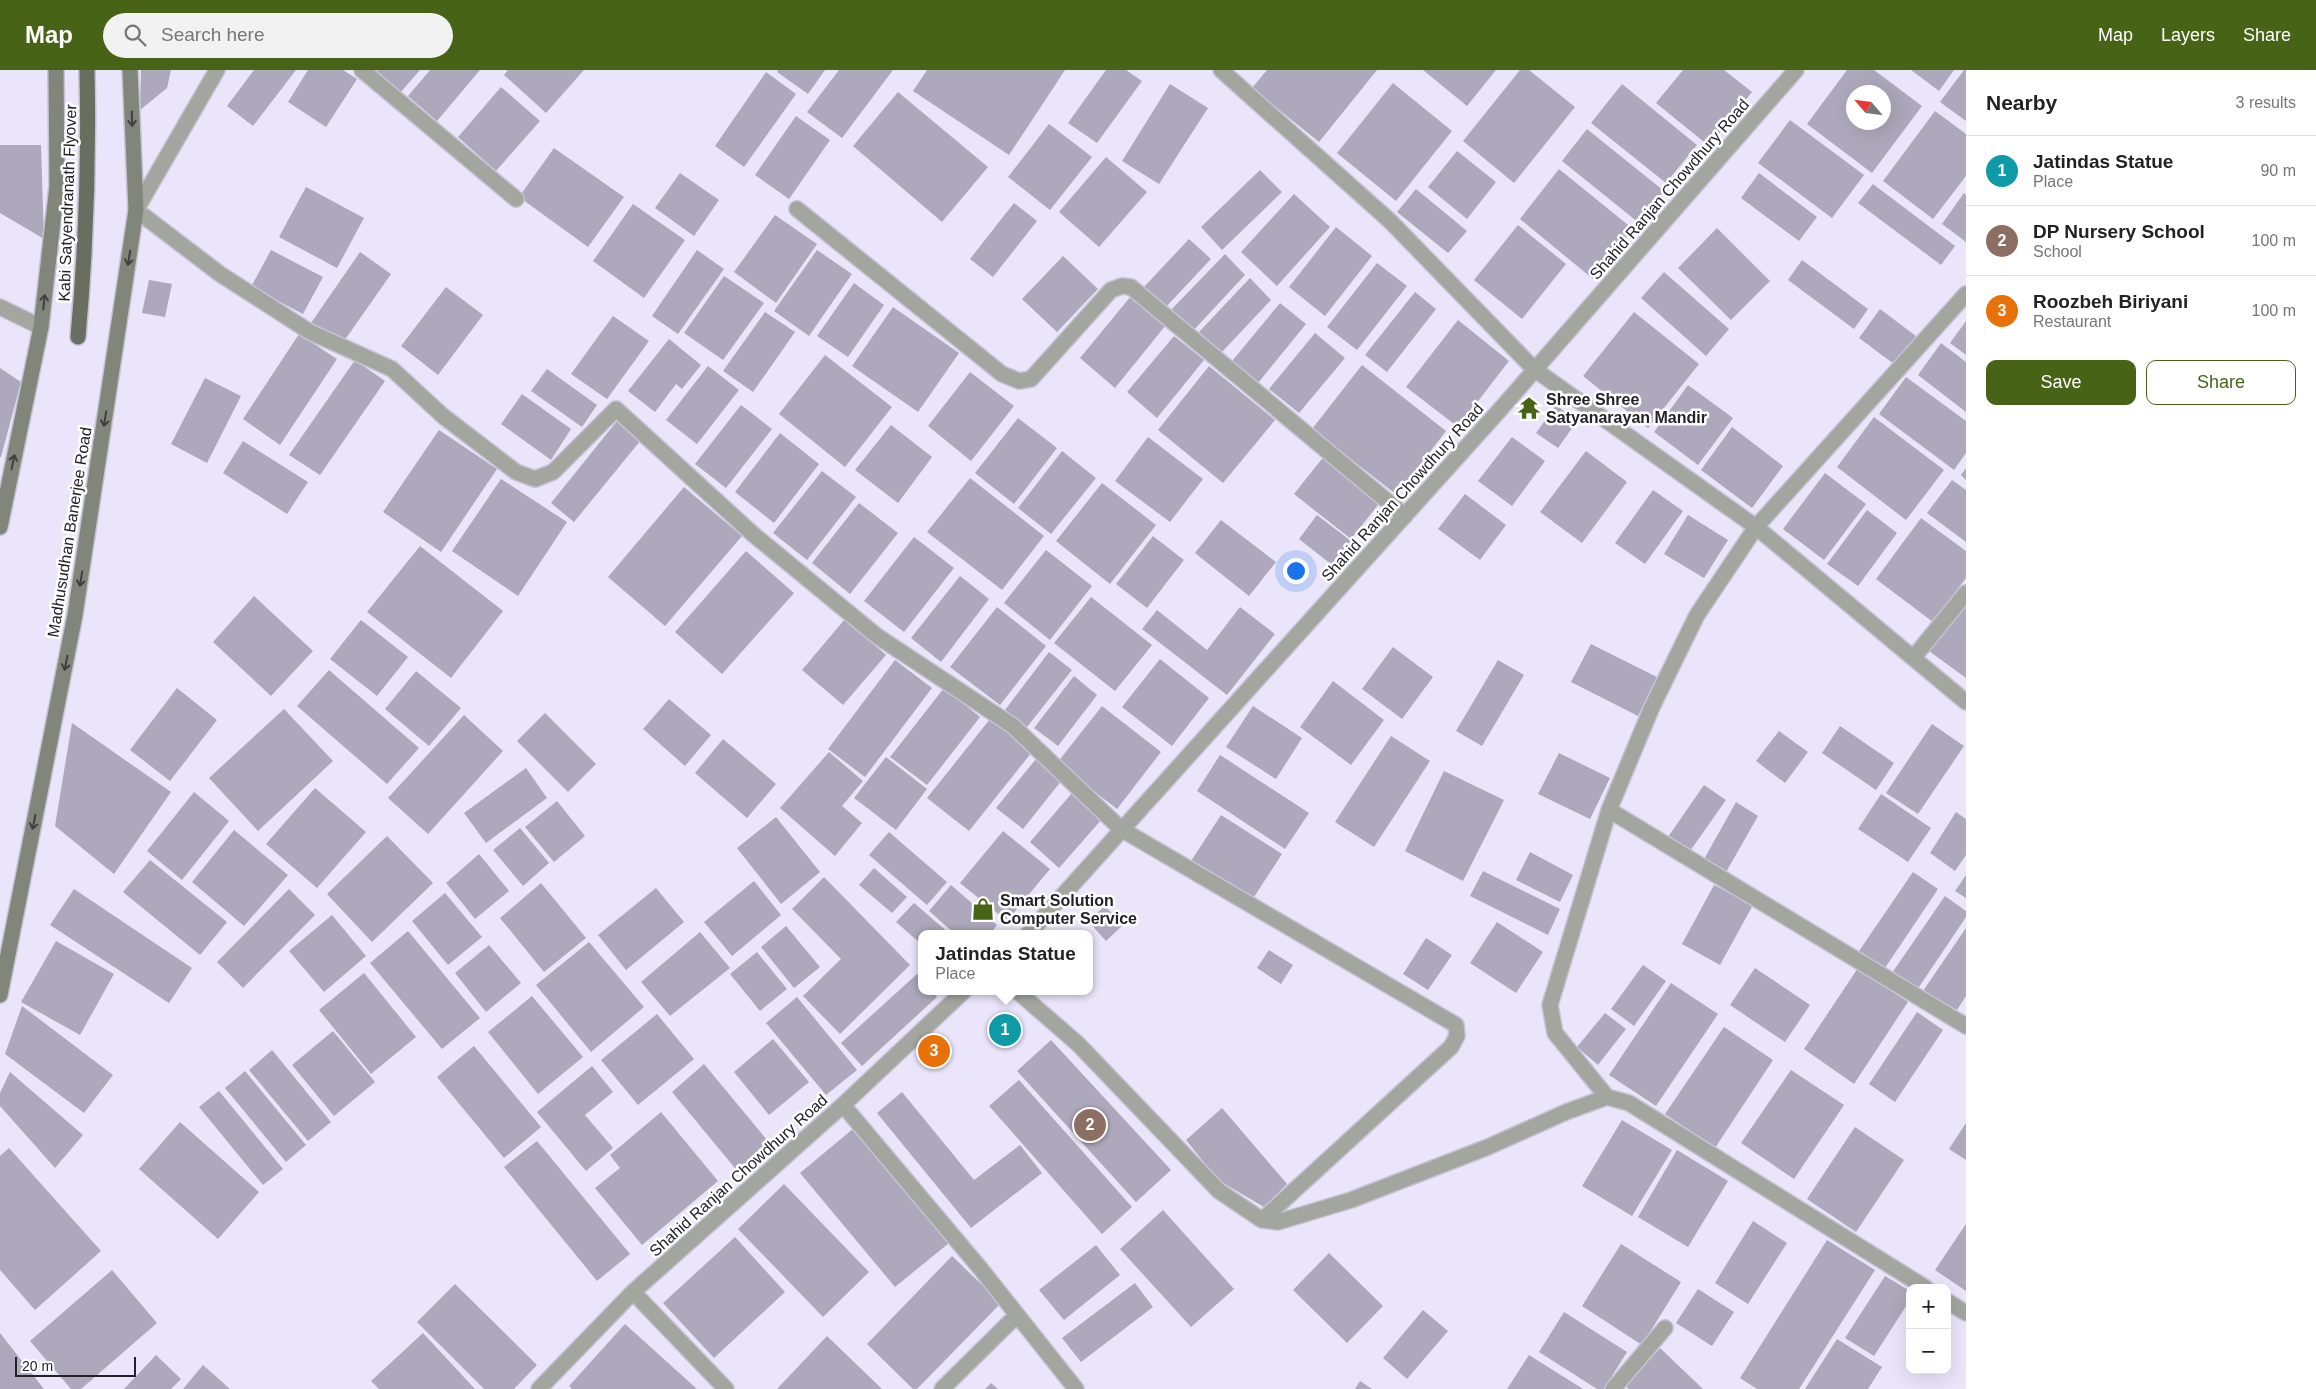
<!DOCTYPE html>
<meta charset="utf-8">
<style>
:root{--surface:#fff;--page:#f2f2f2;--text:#222;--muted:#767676;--line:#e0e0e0;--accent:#476416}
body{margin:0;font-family:Arial,sans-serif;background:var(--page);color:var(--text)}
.controls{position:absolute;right:15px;bottom:15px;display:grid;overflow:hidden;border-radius:10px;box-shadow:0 5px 20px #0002}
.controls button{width:45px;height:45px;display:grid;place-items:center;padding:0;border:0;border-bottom:1px solid var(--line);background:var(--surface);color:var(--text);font:25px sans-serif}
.compass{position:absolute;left:1846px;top:15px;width:45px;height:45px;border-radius:50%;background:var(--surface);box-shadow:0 5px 20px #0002;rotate:298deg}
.scale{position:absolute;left:15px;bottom:12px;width:121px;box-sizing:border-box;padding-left:5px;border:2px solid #232129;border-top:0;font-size:14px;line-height:18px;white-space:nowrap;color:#232129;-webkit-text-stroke:4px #fff;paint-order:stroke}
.you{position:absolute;left:1295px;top:500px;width:18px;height:18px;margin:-12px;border:4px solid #fff;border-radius:50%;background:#1a73e8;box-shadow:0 0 0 8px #1a73e833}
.badge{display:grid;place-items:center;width:32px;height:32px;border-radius:50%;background:var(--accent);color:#fff;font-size:16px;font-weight:700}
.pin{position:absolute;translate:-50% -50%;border:2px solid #fff;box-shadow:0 1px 5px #0006}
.popup{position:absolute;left:918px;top:860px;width:175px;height:65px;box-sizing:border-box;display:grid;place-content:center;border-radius:10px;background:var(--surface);filter:drop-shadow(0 1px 4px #0005);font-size:16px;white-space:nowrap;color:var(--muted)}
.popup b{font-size:19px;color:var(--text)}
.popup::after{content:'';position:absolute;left:50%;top:100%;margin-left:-10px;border:10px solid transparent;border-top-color:var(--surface)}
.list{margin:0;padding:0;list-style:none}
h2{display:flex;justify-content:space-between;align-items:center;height:65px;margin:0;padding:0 20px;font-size:21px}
h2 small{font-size:16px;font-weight:400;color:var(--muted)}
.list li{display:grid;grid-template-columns:32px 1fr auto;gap:15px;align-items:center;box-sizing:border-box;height:70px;padding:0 20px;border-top:1px solid var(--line)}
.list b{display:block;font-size:19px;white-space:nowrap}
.list p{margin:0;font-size:16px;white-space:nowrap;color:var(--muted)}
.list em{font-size:16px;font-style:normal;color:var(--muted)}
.actions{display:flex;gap:10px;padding:15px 20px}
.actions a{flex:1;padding:11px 0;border:1px solid var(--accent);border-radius:10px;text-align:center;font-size:18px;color:var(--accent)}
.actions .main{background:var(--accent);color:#fff}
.icon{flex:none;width:28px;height:28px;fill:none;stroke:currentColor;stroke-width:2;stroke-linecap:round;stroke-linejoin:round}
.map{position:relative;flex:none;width:1966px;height:1319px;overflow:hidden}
header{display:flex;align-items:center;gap:30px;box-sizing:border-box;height:70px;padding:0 25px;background:var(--accent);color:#fff}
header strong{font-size:24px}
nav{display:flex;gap:28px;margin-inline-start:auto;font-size:18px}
.search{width:350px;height:45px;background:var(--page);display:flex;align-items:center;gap:12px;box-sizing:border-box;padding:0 18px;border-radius:28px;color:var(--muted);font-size:19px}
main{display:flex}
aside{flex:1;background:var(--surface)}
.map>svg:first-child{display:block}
.building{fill:#ada8bb;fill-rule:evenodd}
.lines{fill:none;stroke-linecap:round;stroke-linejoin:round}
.street-casing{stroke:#c6c2d4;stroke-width:18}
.secondary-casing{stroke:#c6c2d4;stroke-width:18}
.primary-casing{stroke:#c6c2d4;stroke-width:18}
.street{stroke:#a2a69e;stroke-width:15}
.secondary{stroke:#80867a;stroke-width:15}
.primary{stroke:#686f60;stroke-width:15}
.oneway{stroke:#3f3f41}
.labels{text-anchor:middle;stroke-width:5;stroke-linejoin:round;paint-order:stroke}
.street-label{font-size:16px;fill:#232129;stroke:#fff}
.poi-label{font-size:16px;font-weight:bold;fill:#232129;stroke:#fff;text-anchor:start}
</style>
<header>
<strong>Map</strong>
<div class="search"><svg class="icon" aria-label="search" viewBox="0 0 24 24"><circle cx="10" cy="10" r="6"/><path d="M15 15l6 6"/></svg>Search here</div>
<nav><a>Map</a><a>Layers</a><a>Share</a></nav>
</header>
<main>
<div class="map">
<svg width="1966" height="1319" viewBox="0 0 1966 1319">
<rect width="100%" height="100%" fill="#eae5fa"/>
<!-- building -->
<path class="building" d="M141,0h30l-4,18 -27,22z
M254,0h42l-43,56 -26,-20z
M308,0h35l14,9 -31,48 -38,-25z
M378,0h42l-20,23 -24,-21z
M430,0h50l-43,51 -29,-25z
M508,0h76l-38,43 -42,-38z
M778,0h47l-17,24 -31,-22z
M839,0h54l-51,68 -35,-26z
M927,0h138l-56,85 -96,-64z
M1106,0h20l16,11 -45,62 -29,-20z
M1267,0h110l-58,72 -67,-54z
M1423,0h73l-29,36z
M1520,0h9l46,37 -61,76 -51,-42z
M1683,0h41l28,22 -43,54 -53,-43z
M1847,0h27l48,36 -50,67 -65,-49zM1854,22h30v30h-30z
M1911,0h43l-15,21z
M1964,0h2v51l-26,-19z
M766,2l30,22 -52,73 -29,-21z
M1393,13l59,48 -56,70 -59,-48z
M1170,14l38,24 -49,76 -37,-23z
M1622,14l75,61 -31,38 -75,-60z
M501,17l39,34 -44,50 -38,-34z
M898,22l90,75 -46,55 -89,-76z
M1935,41l31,23v42l-33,43 -50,-38z
M796,46l34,24 -41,59 -34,-24z
M1790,50l74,55 -32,43 -74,-55z
M1049,54l43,33 -42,53 -42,-33z
M1587,59l77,62 -25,32 -77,-62z
M0,75h41l3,94 -44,-26z
M554,78l70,49 -36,50 -69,-50z
M1457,81l39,31 -29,37 -39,-32z
M1106,87l41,35 -48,55 -40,-35z
M1559,99l74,60 -40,50 -73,-60z
M1260,100l22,22 -60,58 -21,-23z
M680,103l39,27 -25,36 -39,-28z
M1759,103l58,44 -18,24 -58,-43z
M1873,114l82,62 -14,19 -83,-62z
M306,117l58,31 -27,50 -58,-31z
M1416,119l51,42 -19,22 -51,-41z
M1964,123l2,2v47l-24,-18z
M1294,124l36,33 -53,59 -36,-34z
M1014,133l23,18 -44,56 -23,-18z
M633,134l52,36 -41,58 -51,-37z
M775,145l42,29 -41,59 -42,-31z
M1518,155l48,39 -44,55 -48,-39z
M1336,157l36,29 -47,60 -36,-29z
M1717,158l53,53 -39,39 -53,-52z
M1189,169l22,20 -46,49 -22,-20z
M271,180l52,27 -20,37 -52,-27z
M697,180l27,19 -46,65 -26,-18z
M817,180l35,24 -43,62 -35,-25z
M360,182l31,22 -49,70 -31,-21z
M1225,184l20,21 -54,58 -22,-21z
M1063,186l35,33 -41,43 -35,-33z
M1802,190l66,49 -14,20 -66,-49z
M1377,193l30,23 -50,64 -30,-23z
M1664,202l65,57 -23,27 -65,-58z
M724,206l40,27 -41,57 -39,-27z
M1250,208l21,22 -50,53 -22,-21z
M149,210l23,4 -7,33 -23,-4z
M854,213l30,22 -36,52 -31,-21z
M446,217l37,28 -45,60 -37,-29z
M1415,222l21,17 -49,63 -22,-17z
M1131,226l35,29 -51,63 -35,-30z
M1280,233l26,21 -52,64 -26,-22z
M893,237l66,46 -41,59 -66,-46z
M1880,239l36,27 -22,28 -35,-26z
M765,242l30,20 -42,60 -30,-21z
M1634,242l65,52 -51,64 -65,-52z
M613,246l36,25 -42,58 -36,-25z
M1458,250l51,41 -51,66 -52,-40z
M1966,251v34l-16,-12z
M1315,263l30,25 -46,55 -30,-24z
M299,264l38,25 -57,86 -37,-26z
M1174,266l30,24 -47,58 -30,-26z
M669,269l32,26 -19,24 -6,-5 -21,28 -27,-21z
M1941,273l25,19v50l-48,-37z
M825,285l67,52 -47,60 -66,-53z
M355,290l30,21 -65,94 -31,-20z
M1362,295l84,66 -49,64 -85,-66z
M708,296l31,24 -42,54 -31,-24z
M1209,296l66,54 -52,63 -65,-53z
M0,298l21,14 -20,75h-1z
M547,299l50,36 -15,22 -51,-36z
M970,302l44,34 -43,55 -43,-35z
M1906,307l60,44v32l-12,17 -75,-56z
M205,308l36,18 -34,67 -36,-19z
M1688,315l45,33 -35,47 -44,-33z
M522,324l49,35 -20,31 -50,-36z
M741,335l31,24 -46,59 -31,-24z
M1556,335l21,16 -19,27 -22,-15z
M1874,347l70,53 -38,50 -69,-53z
M1018,348l39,30 -43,56 -39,-31z
M617,351l24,19 -67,82 -23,-19z
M891,355l41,32 -34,46 -43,-33z
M1732,357l51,39 -31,42 -51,-38z
M439,360l58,39 -56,83 -58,-40z
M780,363l39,31 -45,59 -39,-31z
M1148,367l55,42 -33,43 -55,-41z
M1512,367l33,24 -33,45 -34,-25z
M243,371l65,41 -21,32 -64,-41z
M1062,381l34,27 -45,56 -33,-26z
M1586,381l41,31 -45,61 -42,-31z
M1325,385l57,45 -31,39 -57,-45z
M1966,398v12l-5,-5z
M822,401l34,26 -49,63 -34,-27z
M1825,403l41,31 -42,56 -41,-31z
M970,408l74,58 -42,54 -75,-58z
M501,409l66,43 -49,74 -66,-45z
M1952,410l14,10v52l-39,-29z
M1102,413l54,42 -46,59 -54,-43z
M684,417l58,49 -77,90 -57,-49z
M1653,420l30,21 -38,53 -30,-21z
M1465,424l41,31 -26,35 -42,-31z
M859,433l39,30 -48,61 -38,-31z
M1867,440l30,23 -39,53 -31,-22z
M1317,445l34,26 -19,24 -33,-26z
M1688,445l40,25 -24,38 -40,-24z
M1921,448l45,33v27l-33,44 -57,-43z
M1221,450l55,42 -27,34 -54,-43z
M1153,466l31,24 -37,48 -31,-24z
M914,467l40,31 -50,64 -40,-31z
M420,476l83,65 -52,67 -84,-66z
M1046,480l46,36 -42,54 -46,-37z
M746,481l48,42 -72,81 -47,-42z
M960,506l29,23 -48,63 -30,-24z
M254,526l59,55 -42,45 -58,-54z
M1091,527l61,48 -37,46 -61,-48z
M1966,531v77l-37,-27z
M997,537l49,39 -46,59 -50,-38z
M1240,537l35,27 -48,61 -85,-66 15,-19 50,40z
M845,549l41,36 -43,50 -41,-35z
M361,550l47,37 -31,39 -47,-37z
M1591,574l66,33 -19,39 -67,-34z
M1393,577l40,30 -31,42 -40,-30z
M1049,582l23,18 -45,57 -22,-17z
M1160,589l49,39 -37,48 -50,-39z
M895,590l37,28 -67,89 -37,-28z
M1498,590l26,15 -42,71 -26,-15z
M329,600l90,78 -32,36 -90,-78z
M416,601l45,37 -32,38 -44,-37z
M1074,606l23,19 -39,51 -24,-18z
M1333,611l51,39 -33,45 -51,-38z
M177,618l40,32 -47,61 -40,-31z
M944,618l36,29 -53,68 -37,-28z
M669,629l42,36 -26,31 -42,-37z
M1102,636l59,46 -44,57 -60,-46z
M1253,636l49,32 -26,41 -50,-32z
M284,639l49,52 -75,70 -49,-53z
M545,643l51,51 -28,28 -51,-51z
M464,645l39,36 -75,83 -40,-36z
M990,649l42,33 -63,79 -42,-33z
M72,653l99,69 -57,82 -59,-48z
M1932,654l32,22 -46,68 -32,-21z
M1840,656l54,37 -18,27 -54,-37z
M1779,661l29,21 -23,31 -29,-22z
M1391,666l39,25 -56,86 -39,-25z
M723,669l53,45 -29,34 -52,-45z
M829,682l34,29 -21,25 20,17 -27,33 -55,-48z
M1559,683l51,25 -20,41 -52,-25z
M1220,685l89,58 -24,36 -88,-58z
M886,687l41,32 -31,41 -42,-32z
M1036,689l26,21 -39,49 -27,-21z
M526,698l21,30 -61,45 -22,-30z
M1444,701l60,29 -41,81 -58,-30z
M1704,715l22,15 -36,51 -22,-14z
M315,718l51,44 -49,56 -51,-44z
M194,722l35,29 -47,59 -35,-29z
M1072,723l30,26 -43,49 -29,-26z
M1881,724l50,34 -23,34 -50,-33z
M557,731l28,35 -31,26 -29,-35z
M1736,732l22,14 -33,58 -22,-13z
M1956,742l10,7v36l-11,16 -25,-18z
M1221,745l61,39 -30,46 -61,-39z
M776,747l44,55 -39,32 -44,-56z
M520,758l29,35 -26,23 -30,-36z
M234,760l54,45 -44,51 -52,-44z
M1003,761l47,38 -43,52 -47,-38z
M889,762l58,50 -20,23 -58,-50z
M387,766l46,47 -61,59 -45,-48z
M1530,782l43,23 -13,27 -44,-22z
M479,784l30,37 -34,28 -29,-36z
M150,790l77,62 -27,33 -77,-63z
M874,798l33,29 -15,16 -33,-28z
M1483,801l77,38 -12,26 -78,-39z
M1913,802l25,17 -53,79 -26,-17z
M1966,805v23l-11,-7z
M824,807l86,88 -70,69 -37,-38 38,-37 -49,-50z
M754,811l27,34 -49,41 -28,-34z
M541,813l45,55 -42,34 -44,-54z
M951,815l46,40 -7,9h-35l-26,-23z
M1714,815l39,20 -33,60 -38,-21z
M656,818l28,34 -58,48 -28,-35z
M74,819l118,79 -23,35 -119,-78z
M289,819l26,26 -72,73 -26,-26z
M445,823l37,44 -34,28 -36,-44z
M1945,826l21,15v6l-49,73 -25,-17z
M914,833l36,31h-29v10l-25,-22z
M1105,836l18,19 -17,16 -18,-20z
M332,845l34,41 -42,36 -35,-41z
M1497,852l46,30 -27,41 -46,-30z
M786,856l34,41 -26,21 -33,-41z
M1966,858v68l-11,17 -32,-22z
M408,861l72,87 -38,31 -72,-86z
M700,862l30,36 -60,48 -29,-34z
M1426,868l26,17 -24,35 -25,-16z
M56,871l58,33 -34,61 -59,-33z
M589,872l55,65 -53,45 -55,-67z
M489,875l32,38 -35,29 -31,-39z
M1269,880l24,15 -12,19 -24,-16z
M757,882l30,37 -27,22 -30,-37z
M1643,895l23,16 -32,45 -23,-17z
M1755,898l55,37 -25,37 -55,-37z
M1858,898l50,34 -54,82 -50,-35z
M364,903l52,64 -45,37 -52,-64z
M917,904l4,6v11h11l5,6 -75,69 -21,-23z
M1671,913l47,31 -62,92 -47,-31z
M532,926l51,61 -45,37 -50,-62z
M797,927l60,73 -31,25 -60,-72z
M22,936l91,69 -29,38 -79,-59z
M1917,942l26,18 -48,72 -26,-18z
M1605,943l21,16 -28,36 -21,-18z
M657,944l37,45 -56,46 -37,-45z
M1724,957l49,33 -58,88 -50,-34z
M333,961l42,51 -41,34 -42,-51z
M773,969l36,43 -40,33 -35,-43z
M1051,970l120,130 -35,32 -119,-131z
M474,976l67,81 -37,31 -67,-81z
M272,980l59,72 -23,19 -59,-71z
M704,994l68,82 -33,27 -67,-81z
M592,996l21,26 -28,23 28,33 -27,23 -49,-59z
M1791,1000l53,35 -50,74 -53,-36z
M245,1001l61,74 -20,17 -61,-74z
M10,1002l73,63 -28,33 -55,-62v-13z
M1019,1010l113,127 -30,27 -113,-128z
M219,1021l64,78 -20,16 -64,-78z
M902,1022l72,88 46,-35 22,28 -71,55 -94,-115z
M1222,1038l65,76 -23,23 -46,-27 -32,-40z
M661,1042l57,69 -76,64 -47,-57 25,-20 -10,-13z
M1622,1050l50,30 -40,66 -50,-30z
M180,1052l79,70 -41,47 -79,-70z
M1966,1053v37l-17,-11z
M1855,1057l49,33 -48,72 -49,-33z
M854,1058l95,115 -54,44 -95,-114z
M537,1071l93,113 -33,27 -93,-114z
M9,1078l92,103 -66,59 -35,-40v-114z
M1677,1080l51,31 -40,66 -50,-30z
M784,1114l85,88 -46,45 -85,-88z
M1163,1140l71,79 -43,38 -71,-78z
M1753,1151l34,22 -39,61 -33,-21z
M1966,1154v67l-31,-21z
M735,1167l50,55 -71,66 -51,-55z
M1827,1170l48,30 -76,119h-42l-17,-11z
M1621,1174l60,38 -39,63 -60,-39z
M1096,1175l24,30 -56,45 -25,-30z
M1329,1183l54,53 -36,37 -54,-53z
M952,1186l49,47 -84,86h-4l-46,-45z
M112,1200l45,53 -76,66h-10l-41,-48z
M1885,1206l25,15v9l-36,56 -29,-18z
M1135,1213l18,24 -72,55 -19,-24z
M455,1214l82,81 -23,24h-30l-67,-67z
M1698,1219l36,23 -22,34 -36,-23z
M1423,1240l25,21 -41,48 -24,-21z
M1564,1242l63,40 -23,37h-7l-58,-37z
M625,1254l72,65h-125l-3,-3z
M0,1263l44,56h-44z
M423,1263l52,56h-96l-8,-8z
M827,1266l55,53h-105z
M1837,1269l45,28 -14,22h-63z
M1660,1278l43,41h-74l-4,-3z
M156,1285l25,24 -10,10h-47z
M1529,1285l54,34h-76z
M203,1295l27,24h-47z
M1360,1311l12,8h-17z
M991,1313l7,6h-13z"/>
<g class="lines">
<defs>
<path id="street" d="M217,0l-81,140 84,64 90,58 82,37 51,47 73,56 19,7 18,-7 63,-63 138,126 123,101 136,90 108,103 335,196 1,11 -6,11 -189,173
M362,0l154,129
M1221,0l169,151 144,148 222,158 210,175
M797,139l205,165 17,7 12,-2 80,-89 11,-4 9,1 274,229
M0,237l41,20
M1914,587l52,-64
M1609,740l357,216
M1028,864l470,-522 298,-342
M1017,921l61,53 141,147 43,29 16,2 73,-22 137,-53 78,-35 41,-15 22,6 297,185
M1607,1027l-52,-64 -5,-28 59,-195 43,-103 45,-92 59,-88 210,-233
M843,1035l137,163 96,121
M633,1222l93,97
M1947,1231l19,12
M539,1319l94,-97 210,-187 121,-114
M942,1319l75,-74
M1613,1319l52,-61"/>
<path id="secondary" d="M0,457l41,-200 16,-141 -1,-116
M0,925l75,-380 61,-405 -6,-140"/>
<path id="primary" d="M78,267c8,-89 11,-177 9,-267"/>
</defs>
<!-- street casing -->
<use href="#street" class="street-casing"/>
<!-- secondary casing -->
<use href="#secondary" class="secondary-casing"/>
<!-- primary casing -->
<use href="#primary" class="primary-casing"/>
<!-- street -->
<use href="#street" class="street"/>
<!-- secondary -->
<use href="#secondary" class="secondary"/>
<!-- primary -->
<use href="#primary" class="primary"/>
</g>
<!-- one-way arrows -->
<defs><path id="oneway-shaft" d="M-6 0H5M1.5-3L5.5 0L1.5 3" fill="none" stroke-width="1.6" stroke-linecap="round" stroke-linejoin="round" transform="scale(1.25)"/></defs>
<g class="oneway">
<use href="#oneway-shaft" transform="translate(132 49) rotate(88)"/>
<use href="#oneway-shaft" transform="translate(129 188) rotate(99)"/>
<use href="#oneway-shaft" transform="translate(44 232) rotate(-84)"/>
<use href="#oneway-shaft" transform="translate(105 349) rotate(99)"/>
<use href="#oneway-shaft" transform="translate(13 392) rotate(-78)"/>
<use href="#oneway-shaft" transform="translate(81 509) rotate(99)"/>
<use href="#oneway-shaft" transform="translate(66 593) rotate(101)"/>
<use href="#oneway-shaft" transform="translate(34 752) rotate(101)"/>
</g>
<!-- icons -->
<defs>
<symbol id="temple-bare" viewBox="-9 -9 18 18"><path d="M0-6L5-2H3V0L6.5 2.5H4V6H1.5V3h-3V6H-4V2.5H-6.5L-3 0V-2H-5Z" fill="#476416" stroke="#fff" stroke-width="2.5" paint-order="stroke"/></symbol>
<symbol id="shop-bare" viewBox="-9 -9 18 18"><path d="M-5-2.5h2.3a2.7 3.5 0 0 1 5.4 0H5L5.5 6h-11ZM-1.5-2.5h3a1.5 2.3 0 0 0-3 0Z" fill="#476416" stroke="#fff" stroke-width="2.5" paint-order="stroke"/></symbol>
</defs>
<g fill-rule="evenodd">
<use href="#temple-bare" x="1513" y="322" width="32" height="32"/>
<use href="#shop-bare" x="967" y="823" width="32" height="32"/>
</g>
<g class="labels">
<!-- street labels -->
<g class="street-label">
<text transform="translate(1669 119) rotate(-49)" y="6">Shahid Ranjan Chowdhury Road</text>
<text transform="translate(67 133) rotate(-88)" y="6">Kabi Satyendranath Flyover</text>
<text transform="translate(1402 422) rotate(-48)" y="6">Shahid Ranjan Chowdhury Road</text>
<text transform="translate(69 462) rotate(-81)" y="6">Madhusudhan Banerjee Road</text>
<text transform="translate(738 1105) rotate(-42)" y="6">Shahid Ranjan Chowdhury Road</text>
</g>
<!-- poi labels -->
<g class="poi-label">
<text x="1546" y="335">Shree Shree<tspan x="1546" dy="18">Satyanarayan Mandir</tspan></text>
<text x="1000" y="836">Smart Solution<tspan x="1000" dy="18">Computer Service</tspan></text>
</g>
</g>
</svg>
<div class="controls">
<button>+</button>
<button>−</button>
</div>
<svg class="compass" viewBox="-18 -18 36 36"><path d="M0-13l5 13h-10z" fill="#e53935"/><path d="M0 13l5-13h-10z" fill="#767676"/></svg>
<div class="scale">20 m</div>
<div class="you"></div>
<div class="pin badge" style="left:1005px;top:960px;background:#0f9aa8">1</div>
<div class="popup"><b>Jatindas Statue</b>Place</div>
<div class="pin badge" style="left:1090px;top:1055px;background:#8d6e63">2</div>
<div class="pin badge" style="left:934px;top:981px;background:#e8710a">3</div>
</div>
<aside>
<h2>Nearby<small>3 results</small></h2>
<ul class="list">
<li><span class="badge" style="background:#0f9aa8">1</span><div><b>Jatindas Statue</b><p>Place</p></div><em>90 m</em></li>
<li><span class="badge" style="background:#8d6e63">2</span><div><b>DP Nursery School</b><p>School</p></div><em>100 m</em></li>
<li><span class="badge" style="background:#e8710a">3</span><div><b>Roozbeh Biriyani</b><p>Restaurant</p></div><em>100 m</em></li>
</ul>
<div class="actions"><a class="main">Save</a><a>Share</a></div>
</aside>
</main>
